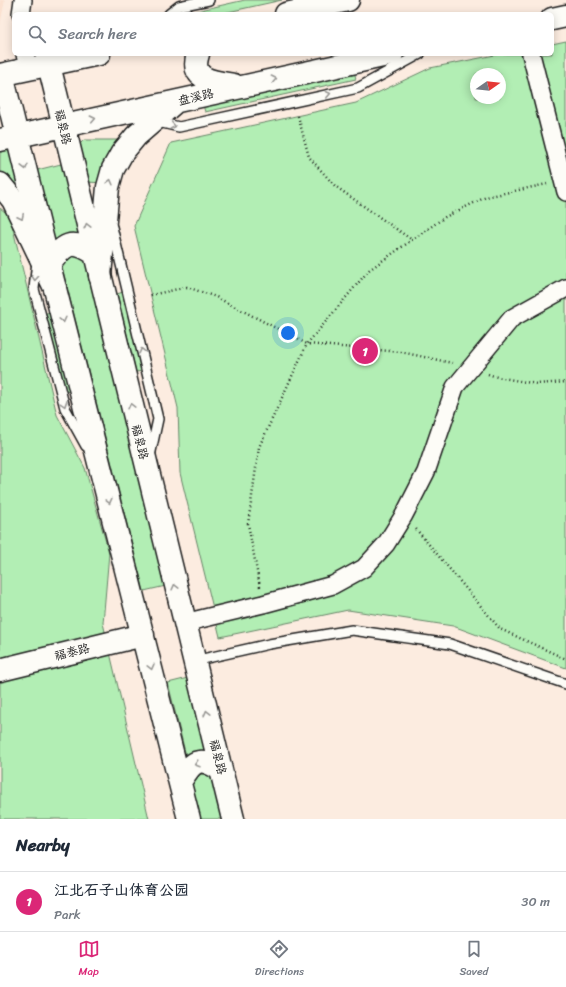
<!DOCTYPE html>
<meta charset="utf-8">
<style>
:root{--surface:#fff;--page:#f2f2f3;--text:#1f2937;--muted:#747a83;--line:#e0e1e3;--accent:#db2777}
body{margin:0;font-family:Sriracha,"LXGW WenKai TC",sans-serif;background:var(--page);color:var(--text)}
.compass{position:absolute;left:470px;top:68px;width:36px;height:36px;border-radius:50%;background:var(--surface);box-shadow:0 2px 10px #0003;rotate:76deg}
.you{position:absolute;left:288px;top:333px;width:14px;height:14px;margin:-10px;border:3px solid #fff;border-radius:50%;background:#1a73e8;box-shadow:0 0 0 6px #1a73e833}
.badge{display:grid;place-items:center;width:26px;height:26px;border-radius:50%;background:var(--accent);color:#fff;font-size:13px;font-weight:700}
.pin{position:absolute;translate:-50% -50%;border:2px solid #fff;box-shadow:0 1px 4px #0006}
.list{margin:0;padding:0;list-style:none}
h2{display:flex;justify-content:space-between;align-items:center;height:52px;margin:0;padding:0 16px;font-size:17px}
h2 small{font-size:13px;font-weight:400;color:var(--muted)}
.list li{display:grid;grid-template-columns:26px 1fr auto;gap:12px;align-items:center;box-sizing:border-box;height:60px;padding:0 16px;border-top:1px solid var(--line)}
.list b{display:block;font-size:15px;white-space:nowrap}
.list p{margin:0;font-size:13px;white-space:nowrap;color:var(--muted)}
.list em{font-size:13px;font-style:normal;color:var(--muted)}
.icon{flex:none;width:22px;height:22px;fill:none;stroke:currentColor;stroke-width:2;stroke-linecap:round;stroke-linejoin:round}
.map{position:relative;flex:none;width:566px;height:819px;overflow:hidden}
.search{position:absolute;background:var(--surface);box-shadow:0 2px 10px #0003;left:12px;right:12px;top:12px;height:44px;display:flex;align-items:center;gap:10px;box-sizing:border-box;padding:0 14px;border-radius:6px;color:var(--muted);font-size:15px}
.sheet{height:112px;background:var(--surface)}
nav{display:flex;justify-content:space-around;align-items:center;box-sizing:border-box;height:56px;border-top:1px solid var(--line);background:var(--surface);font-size:11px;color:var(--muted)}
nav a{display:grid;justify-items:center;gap:2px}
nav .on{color:var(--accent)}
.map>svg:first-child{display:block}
.built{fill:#fbe1d0}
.green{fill:#b2eeb4;stroke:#678568;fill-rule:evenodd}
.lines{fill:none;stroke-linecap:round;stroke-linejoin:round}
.lane-casing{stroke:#1c1c1c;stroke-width:12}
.street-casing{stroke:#1c1c1c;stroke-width:20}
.secondary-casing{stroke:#1c1c1c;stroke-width:25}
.primary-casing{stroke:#1c1c1c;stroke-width:25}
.path{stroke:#1c1c1c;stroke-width:2.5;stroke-dasharray:1 3;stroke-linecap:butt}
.lane{stroke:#fdfcf7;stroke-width:9}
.street{stroke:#fdfcf7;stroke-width:17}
.secondary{stroke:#fdfcf7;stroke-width:22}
.primary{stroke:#fdfcf7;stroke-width:22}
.oneway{stroke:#989794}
.labels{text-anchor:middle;stroke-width:3.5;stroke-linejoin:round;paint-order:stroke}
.street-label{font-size:12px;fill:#1c1c1c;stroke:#fdfcf7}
</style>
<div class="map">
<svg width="566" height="819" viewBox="0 0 566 819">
<rect width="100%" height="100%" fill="#fcece0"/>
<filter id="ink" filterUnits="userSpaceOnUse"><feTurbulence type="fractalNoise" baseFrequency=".025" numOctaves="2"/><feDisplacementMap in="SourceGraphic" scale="8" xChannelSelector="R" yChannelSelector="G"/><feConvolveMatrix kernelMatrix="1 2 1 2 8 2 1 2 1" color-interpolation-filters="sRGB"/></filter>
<g filter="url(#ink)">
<!-- built -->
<path class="built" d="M0,0h5l-5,25z"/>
<!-- green -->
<path class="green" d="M245,0h37l-63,14h-36z
M566,41v627l-113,-42 -105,-16 -128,27 -40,-164 -2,-65 -44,-182 37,-83 185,-40 74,-35 70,-14h52v-10zM476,74h24v24h-24z
M354,71l2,8 -151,33 -2,-7z
M84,140h38l-19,43 -16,-1 -8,-37z
M11,148l9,34 -10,4 -10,-14v-21z
M65,163l18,74 -28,6 -18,-73z
M0,208l10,8 47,199 28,53 24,85 -6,70 46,196h-149z
M72,254l15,4 83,327 -26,6 -83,-328z
M123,292l20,79 -7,1 -19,-78z
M52,312l20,78 -6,2 -20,-79z
M192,677l19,77 -24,6 -19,-77z
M202,770l14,4 11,45h-27l-10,-40z"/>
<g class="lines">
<defs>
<path id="lane" d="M169,14l10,-8 30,-6
M154,121l25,6 179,-39 62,-34
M112,227l46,192 -8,37
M37,261l-3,28 31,119 21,38
M194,661l75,-17 83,-14 98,14 116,40"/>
<path id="street" d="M21,14l2,-14
M25,54l3,15
M531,54l35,138
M184,623l79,-19 70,-19 31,-17 22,-24 18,-29 22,-43 29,-85 57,-69 54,-30"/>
<path id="secondary" d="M49,65l184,754
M2,75l47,190 140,554
M49,265c15,-21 22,-27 45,-12
M0,670l143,-35
M180,782c13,-21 18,-27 41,-12"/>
<path id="primary" d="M286,14l62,-14
M552,19l14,-3
M198,54c-9,27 17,28 36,31
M0,75l99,-21
M0,140l392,-86
M0,184l13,16 42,88
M100,276l8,-89 5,-18 9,-16 14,-17 38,-33"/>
</defs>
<!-- lane casing -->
<use href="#lane" class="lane-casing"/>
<!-- street casing -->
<use href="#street" class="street-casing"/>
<!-- secondary casing -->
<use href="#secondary" class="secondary-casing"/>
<!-- primary casing -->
<use href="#primary" class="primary-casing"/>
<!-- path -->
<path class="path" d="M298,116l11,41 26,29 77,54
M151,295l36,-8 29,10 91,47 94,8 51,11
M488,374l9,3 40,7 29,-2
M416,529l84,100 66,30
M260,587l-12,-63 11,-77 48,-103 62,-74 76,-53 41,-20 61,-13"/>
<!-- lane -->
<use href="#lane" class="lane"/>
<!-- street -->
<use href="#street" class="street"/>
<!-- secondary -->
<use href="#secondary" class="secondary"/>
<!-- primary -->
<use href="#primary" class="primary"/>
</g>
<!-- one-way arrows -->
<defs><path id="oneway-chevron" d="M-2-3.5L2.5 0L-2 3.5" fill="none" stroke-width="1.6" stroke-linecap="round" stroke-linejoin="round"/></defs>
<g class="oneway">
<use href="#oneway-chevron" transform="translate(274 79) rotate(-12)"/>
<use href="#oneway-chevron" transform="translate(328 94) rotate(-13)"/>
<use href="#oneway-chevron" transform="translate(93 119) rotate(-12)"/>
<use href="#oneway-chevron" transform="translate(173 126) rotate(11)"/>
<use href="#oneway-chevron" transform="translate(25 167) rotate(76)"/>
<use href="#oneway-chevron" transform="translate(110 182) rotate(-76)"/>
<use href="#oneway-chevron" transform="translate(21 217) rotate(64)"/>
<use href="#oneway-chevron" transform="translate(87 226) rotate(-104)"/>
<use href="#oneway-chevron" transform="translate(35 278) rotate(95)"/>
<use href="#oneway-chevron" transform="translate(63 320) rotate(76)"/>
<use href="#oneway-chevron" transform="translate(142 351) rotate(-104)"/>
<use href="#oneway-chevron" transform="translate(64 404) rotate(72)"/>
<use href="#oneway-chevron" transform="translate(131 406) rotate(-104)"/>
<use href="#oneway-chevron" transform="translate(109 501) rotate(76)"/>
<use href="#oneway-chevron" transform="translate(175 587) rotate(-104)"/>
<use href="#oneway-chevron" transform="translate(151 667) rotate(76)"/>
<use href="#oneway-chevron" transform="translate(207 713) rotate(-104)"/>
<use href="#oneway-chevron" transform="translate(197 764) rotate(162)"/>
</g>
</g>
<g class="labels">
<!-- street labels -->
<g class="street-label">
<text transform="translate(196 97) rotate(-13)" y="4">盘溪路</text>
<text transform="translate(63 127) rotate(77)" y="4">福泉路</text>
<text transform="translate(140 442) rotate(76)" y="4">福泉路</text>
<text transform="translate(72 652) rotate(-14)" y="4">福泰路</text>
<text transform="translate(218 757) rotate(76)" y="4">福泉路</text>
</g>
</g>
</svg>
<svg class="compass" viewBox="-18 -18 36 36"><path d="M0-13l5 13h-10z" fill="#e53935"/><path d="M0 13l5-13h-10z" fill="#747a83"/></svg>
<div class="you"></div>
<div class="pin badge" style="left:365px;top:351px">1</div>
<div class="search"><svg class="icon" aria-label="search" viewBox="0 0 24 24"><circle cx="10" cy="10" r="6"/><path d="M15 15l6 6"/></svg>Search here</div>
</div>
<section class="sheet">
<h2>Nearby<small></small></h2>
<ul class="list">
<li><span class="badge">1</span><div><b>江北石子山体育公园</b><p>Park</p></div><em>30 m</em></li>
</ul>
</section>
<nav>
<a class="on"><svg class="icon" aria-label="map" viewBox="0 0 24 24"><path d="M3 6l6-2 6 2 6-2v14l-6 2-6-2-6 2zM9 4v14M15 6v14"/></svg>Map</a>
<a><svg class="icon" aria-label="directions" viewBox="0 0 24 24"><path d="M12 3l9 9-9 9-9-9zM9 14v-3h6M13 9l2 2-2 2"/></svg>Directions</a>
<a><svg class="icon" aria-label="saved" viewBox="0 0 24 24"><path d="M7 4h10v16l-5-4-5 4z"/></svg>Saved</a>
</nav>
